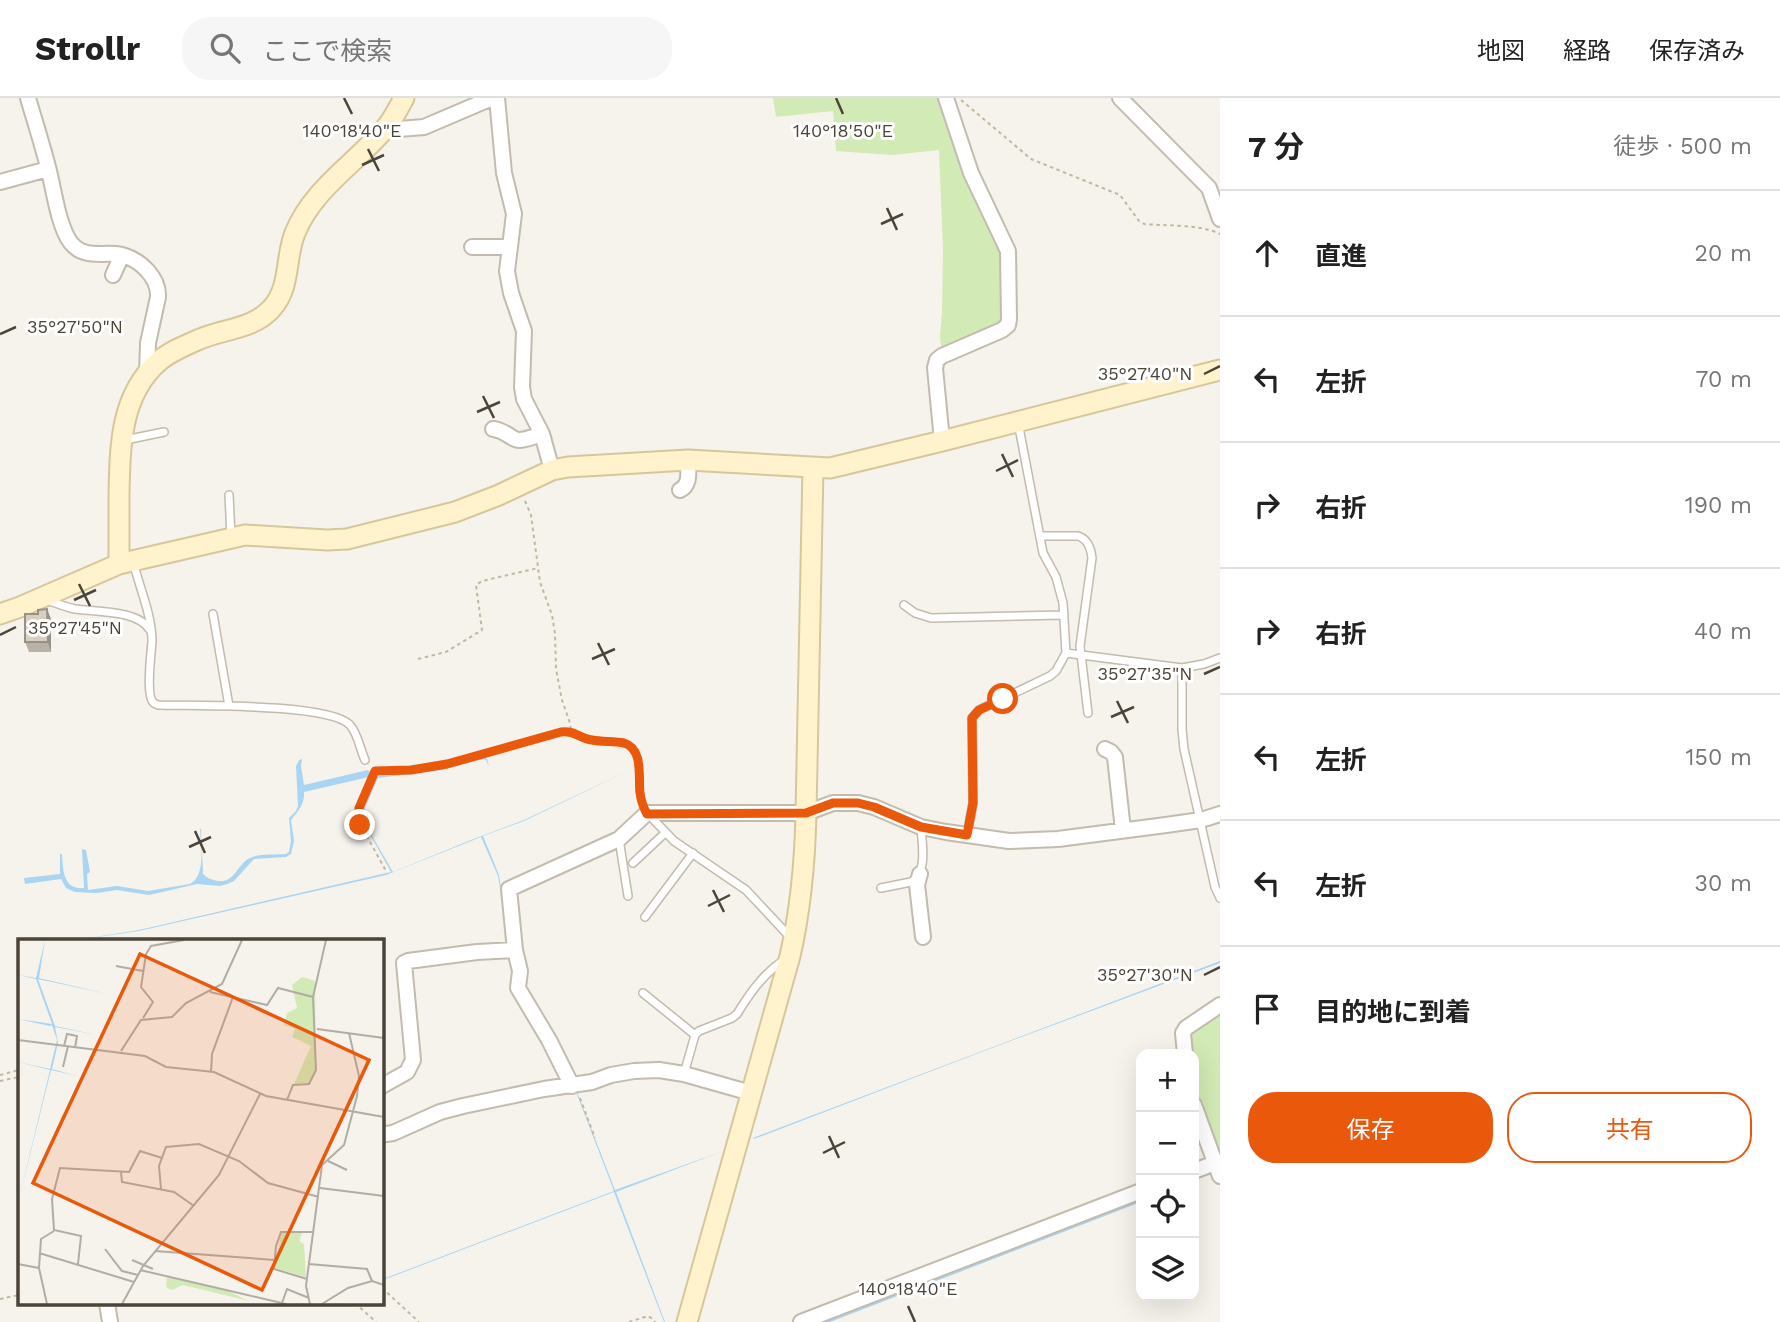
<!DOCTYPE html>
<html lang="ja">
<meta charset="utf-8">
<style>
:root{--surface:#fff;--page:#f6f6f6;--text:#222;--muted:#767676;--line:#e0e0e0;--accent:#ea580c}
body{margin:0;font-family:"Work Sans","Noto Sans JP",sans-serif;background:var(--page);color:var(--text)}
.controls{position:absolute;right:21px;bottom:21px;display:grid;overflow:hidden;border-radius:14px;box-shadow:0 7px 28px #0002}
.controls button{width:63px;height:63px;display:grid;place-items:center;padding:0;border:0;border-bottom:2px solid var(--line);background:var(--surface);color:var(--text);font:35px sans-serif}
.stop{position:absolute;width:21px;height:21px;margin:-16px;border:5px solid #ea580c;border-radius:50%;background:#fff}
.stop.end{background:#ea580c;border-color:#fff;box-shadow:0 2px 7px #0008}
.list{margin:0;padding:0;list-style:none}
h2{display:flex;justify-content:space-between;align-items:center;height:91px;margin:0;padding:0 28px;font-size:30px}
h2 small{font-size:23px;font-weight:400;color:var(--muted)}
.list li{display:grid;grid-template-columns:46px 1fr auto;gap:21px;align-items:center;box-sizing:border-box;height:126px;padding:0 28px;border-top:2px solid var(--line)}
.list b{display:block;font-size:26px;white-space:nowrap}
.list em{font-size:23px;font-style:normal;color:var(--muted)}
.actions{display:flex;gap:14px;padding:21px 28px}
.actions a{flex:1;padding:16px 0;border:2px solid var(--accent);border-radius:28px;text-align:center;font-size:24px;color:var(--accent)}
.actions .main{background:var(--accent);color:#fff}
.icon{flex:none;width:38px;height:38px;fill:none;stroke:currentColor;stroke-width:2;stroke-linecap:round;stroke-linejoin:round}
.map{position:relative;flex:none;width:1220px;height:1224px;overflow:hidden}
header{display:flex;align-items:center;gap:42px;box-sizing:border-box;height:98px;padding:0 35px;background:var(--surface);border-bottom:2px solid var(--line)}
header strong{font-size:33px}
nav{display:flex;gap:38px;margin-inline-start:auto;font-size:24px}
.search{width:490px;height:63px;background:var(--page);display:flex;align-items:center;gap:18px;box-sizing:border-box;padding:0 24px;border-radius:28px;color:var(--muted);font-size:26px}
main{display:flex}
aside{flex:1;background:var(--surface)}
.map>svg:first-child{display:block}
.green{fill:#d2eab5}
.water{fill:#a9d4f2}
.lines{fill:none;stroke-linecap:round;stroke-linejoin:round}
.lane-casing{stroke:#c2bbae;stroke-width:10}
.street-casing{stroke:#c2bbae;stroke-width:18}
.secondary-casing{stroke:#d6c79b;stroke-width:23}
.path{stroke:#c4b79f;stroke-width:2;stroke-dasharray:3.5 3.5;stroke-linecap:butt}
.lane{stroke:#fff;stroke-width:7}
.street{stroke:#fff;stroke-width:14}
.secondary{stroke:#fff3cd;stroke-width:19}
.wall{fill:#bab2a6}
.shaded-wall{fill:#979187}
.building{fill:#d8cfc1;stroke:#979187;stroke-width:2}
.route{stroke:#ea580c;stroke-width:9}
.ticks{fill:none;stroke:#4b4439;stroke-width:2.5}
.inset-road{fill:none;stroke:#b2ada4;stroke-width:2}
.view{fill:#e8590c;fill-opacity:0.15;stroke:#e8590c;stroke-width:3.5}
.inset-edge{fill:none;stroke:#4b4439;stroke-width:3.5}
.ticks-label{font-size:18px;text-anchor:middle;fill:#4b4439;stroke:#fff;stroke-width:6;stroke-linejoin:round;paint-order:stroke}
</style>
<header>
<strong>Strollr</strong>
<div class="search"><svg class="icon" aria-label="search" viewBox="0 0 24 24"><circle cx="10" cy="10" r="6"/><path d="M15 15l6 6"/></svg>ここで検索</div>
<nav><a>地図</a><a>経路</a><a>保存済み</a></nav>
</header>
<main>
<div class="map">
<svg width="1220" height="1224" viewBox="0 0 1220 1224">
<rect width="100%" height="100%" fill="#f6f3ec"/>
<!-- green -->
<path class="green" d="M773,0h173l62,153 1,68 -67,37 -2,-20 2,-23 1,-64 -4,-99 -46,5 -57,-4 -3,-40 -57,6z
M1220,911v157l-26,-71v-41h-6l1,-23z"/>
<!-- water -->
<path class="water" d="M485,659l2,2 2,8 -3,-7 -2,-1 -42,11 -64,8 -13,30 -1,14 29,50 78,-32 53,-20 110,-52 -110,53 -41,15 16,39 11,71 -12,-70 -17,-39 -95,38 -247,56 -63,9 63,-10 252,-58 -28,-50 -1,-9 14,-35 3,-2c36,-2 71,-7 106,-19z
M302,661l-1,7 3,19 64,-15 2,3 -1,4 -65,15c1,12 -6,19 -13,28l3,21 -3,13 -5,3 -32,2 -20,22 -7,3 -7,2 -23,-2 -48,11 -32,-5 -20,3 -22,-1 -9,-4 -5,-9 -36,5 -1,-6 36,-4v-20h2c1,16 1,36 22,34l-2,-39 4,1 4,22 -3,2 1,16 29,-4 31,5 42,-7c16,-9 11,-38 10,-55h1l2,45c4,4 9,6 15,7 16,2 19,-15 30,-22 10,-6 26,-4 38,-5l3,-2 2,-11 -2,-23 7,-7 2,-5 -2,-40 3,-6z
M1220,863v2l-236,88 -230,88 -1,-1z
M576,994h1l38,98 111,-40 -110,42 49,130h-1l-50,-130 -231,88v-1l231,-88z
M1141,1102v2l-311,120h-6z"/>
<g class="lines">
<defs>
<path id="lane" d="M125,342l39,-8
M229,397l2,41
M1040,438h38c10,3 13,13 14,22l-12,88 8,67
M133,463c6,26 19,53 19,81 -1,11 -6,53 1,60 1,2 3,2 5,3 34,1 171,-2 192,20 8,9 10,24 15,35
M47,502c9,3 18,7 28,9 21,3 63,1 75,21
M904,507l11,8 16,5 133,-3
M213,516l16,92
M1066,555l116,15 22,-4 16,-6
M1182,570v61l2,20 31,138 5,11
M650,718l24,25 72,49 45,48
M967,737l6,-32 -1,-85 7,-8 71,-34 6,-5 10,-18 -3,-50 -7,-26 -13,-24 -25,-131
M619,741l9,57
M633,765l32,-30
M881,790l30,-6c17,-10 11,-37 10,-55
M645,819l48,-64
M643,895l52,42
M684,976l11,-39 4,-4 33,-13 5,-4c13,-21 26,-40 47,-54"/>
<path id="street" d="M28,0c7,24 15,49 21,73 5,20 10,57 22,72 14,17 33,8 51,12 19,5 37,23 36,42l-10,46 -1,31
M497,0l7,75 10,41 -7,57 4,22 13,38 -2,56 2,12 18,35 10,36
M1120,0l89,90 11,31
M388,26l11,5 25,-2 68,-29
M0,84l48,-13
M472,149h37
M113,177l9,-20
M493,331c12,1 19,11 26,11 7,0 16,-4 23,-6
M942,343l-7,-73 2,-8 5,-4 60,-26 6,-5 1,-6 -1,-68 -37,-78 -25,-75
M680,392c11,-5 8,-19 8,-30
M1105,651l6,3 4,5 8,73
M920,776l-3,11 6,52
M1185,956l-2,-21 3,-5 34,-23
M382,988l25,-14 6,-12 -9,-97 4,-2 69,-9 38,-2
M572,988l-23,-46 -31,-52 2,-17 -5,-21 -6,-61 110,-50 28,-26h159l27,-10h25l16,4 47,20 25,5 63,9 49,-2 108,-14 35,-5 19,-6
M1194,1007l26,71
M382,1035l4,1 7,-1 47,-21 23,-6 81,-17 48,-7 19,-7 23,-4 25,-1 25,4 67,19
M1194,1073l21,-8
M107,1205l3,19
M801,1224l340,-131"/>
<path id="secondary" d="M119,466c0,-23 0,-46 0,-69 1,-48 1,-99 39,-133 11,-10 28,-17 42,-23 23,-10 54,-10 72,-31 19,-21 13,-51 23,-75 18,-45 63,-71 93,-108 6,-8 11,-18 16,-27
M0,516l20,-7 99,-43 126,-29 82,5 20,-1 108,-27 44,-17 53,-25 16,-3 120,-7 142,8 112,-27 278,-71
M687,1224l103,-366c11,-48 15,-95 16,-143l7,-345"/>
</defs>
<!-- lane casing -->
<use href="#lane" class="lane-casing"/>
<!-- street casing -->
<use href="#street" class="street-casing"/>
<!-- secondary casing -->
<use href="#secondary" class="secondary-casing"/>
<!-- path -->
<path class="path" d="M961,2l70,59 89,36 19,26 5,3c22,2 56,0 76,10
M525,403l6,14 9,67 12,33 3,19 1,35 6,31 8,23 1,8c6,4 13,8 20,9 17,4 41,-3 47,19 4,14 0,30 4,44
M418,561l28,-7 36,-22 -6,-45 6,-4 56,-13
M372,671l10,2h15l39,-5 125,-34 10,-1
M375,673l-16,38v13l27,49
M0,977l19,-5
M0,983l19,-4
M580,1000l15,40
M382,1190l37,34
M0,1201l19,-4
M355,1205l21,19
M629,1224l19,-6 5,3 2,3"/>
<!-- lane -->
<use href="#lane" class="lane"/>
<!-- street -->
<use href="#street" class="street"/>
<!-- secondary -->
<use href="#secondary" class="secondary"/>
</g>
<!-- wall -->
<path class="wall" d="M51,521v33h-22l-4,-10z"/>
<!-- shaded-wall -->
<path class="shaded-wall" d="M47,511l4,10v33l-3,-10z"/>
<!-- building -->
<path class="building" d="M47,511l1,33h-23v-28h13v-4z"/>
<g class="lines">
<!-- route -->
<path class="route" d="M360,727l-1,-17 16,-37 36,-1 36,-6 114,-32c13,-2 18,6 31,8 10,2 22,1 32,3 20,6 14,35 16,50 1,7 3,14 7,21l159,-1 27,-10h25l16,4 47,20 46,8 6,-32 -1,-85 7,-8 24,-11"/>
</g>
<!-- ticks -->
<path class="ticks" d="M344,0l8,16M836,0l7,16M368,51l11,22M362,67l22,-10M887,110l10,22M881,126l22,-10M0,236l16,-7M1204,276l16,-8M483,298l11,22M477,314l23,-10M1002,356l11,23M996,373l22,-11M79,486l11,22M74,502l22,-10M0,537l16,-8M598,545l11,22M592,561l23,-10M1204,576l16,-7M1117,603l11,22M1111,619l23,-10M195,733l10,22M189,749l22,-10M713,792l11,22M708,808l22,-11M1204,877l16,-8M829,1038l10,22M823,1055l22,-11M908,1208l7,16"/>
<!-- overview -->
<g transform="translate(18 841)">
<rect width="366" height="366" fill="#f6f3ec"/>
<path d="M284,38l13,4 1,89 -6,13 -16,1 17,-38 -19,-9 3,-8 -11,-4 3,-12 10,-5 -5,-23zM263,294h21l-3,8 5,3 2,33 -31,-9zM149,338l54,11 28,13 -66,-16 -11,5 -6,-3z" fill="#d2eab5"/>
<path d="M27,1l-6,38 69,16 -70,-15 17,47 42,9 -42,-8 3,16 -6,26 25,7 -26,-6 -33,133 32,-133 -32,-8 32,7 7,-29 -5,-15 -2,1 -32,-7 34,5 -16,-45 -18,-4 18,3z" fill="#a9d4f2"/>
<path class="inset-road" d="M98,27l27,5M192,53l57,13 11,-17 35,9M125,79l10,-16 -12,-15 5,-33 5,-8 33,-6M299,90l67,9M0,101l127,16 21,11 48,5 52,24 118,21M46,107l3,-12 10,2 -2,12M103,112l20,-31 31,-3 14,-14 36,-19 20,-44M45,128l5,-21M193,133l1,-18 21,-57M269,161l6,-15 16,-1 7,-14 -3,-73 13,-57M310,222l19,9M103,233l1,10 52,10 20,14M302,249l64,8M143,250l-2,-23 7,-19 33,-3 40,17 29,22 51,14M87,310l17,22 16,4M137,312l120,9M21,314l95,29M114,321l21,9M0,325l21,4 2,-29 13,-8M60,325l3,-28 -27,-6 -2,-31 8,-31 69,4 11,-21 22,7M291,325l58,5 5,12M21,329l8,36M122,331l146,34M289,340l-33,-10 2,-23 5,-14h32M264,364l5,-14 22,9M104,365l21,-38 76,-91 41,-81M292,365l-4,-18 16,-121 22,-20 13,-49 2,-20 -10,-43M304,365l26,-16 24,-7 12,4"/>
<path class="view" d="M122,15l229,106 -107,230 -229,-107z"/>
<rect width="366" height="366" class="inset-edge"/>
</g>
<g class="ticks-label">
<text x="352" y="39">140°18'40"E</text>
<text x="843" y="39">140°18'50"E</text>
<text x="75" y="235">35°27'50"N</text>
<text x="1145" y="282">35°27'40"N</text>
<text x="75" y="536">35°27'45"N</text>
<text x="1145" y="582">35°27'35"N</text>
<text x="1145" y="883">35°27'30"N</text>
<text x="908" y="1197">140°18'40"E</text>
</g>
</svg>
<div class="controls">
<button>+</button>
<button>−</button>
<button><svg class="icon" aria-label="locate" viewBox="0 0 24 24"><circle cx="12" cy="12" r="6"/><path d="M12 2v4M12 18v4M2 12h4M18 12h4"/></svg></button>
<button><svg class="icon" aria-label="layers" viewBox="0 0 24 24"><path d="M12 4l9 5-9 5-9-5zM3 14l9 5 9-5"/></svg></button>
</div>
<div class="stop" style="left:1003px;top:601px"></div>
<div class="stop end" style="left:360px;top:727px"></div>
</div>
<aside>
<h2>7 分<small>徒歩 · 500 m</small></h2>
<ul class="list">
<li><svg class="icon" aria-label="ahead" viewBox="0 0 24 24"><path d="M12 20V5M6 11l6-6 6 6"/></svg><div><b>直進</b></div><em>20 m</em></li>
<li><svg class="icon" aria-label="left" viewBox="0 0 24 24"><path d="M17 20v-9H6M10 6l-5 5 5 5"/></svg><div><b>左折</b></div><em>70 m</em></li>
<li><svg class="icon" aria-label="right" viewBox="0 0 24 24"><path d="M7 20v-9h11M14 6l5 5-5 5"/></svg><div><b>右折</b></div><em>190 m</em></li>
<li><svg class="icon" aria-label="right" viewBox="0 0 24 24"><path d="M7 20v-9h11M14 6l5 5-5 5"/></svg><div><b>右折</b></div><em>40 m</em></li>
<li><svg class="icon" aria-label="left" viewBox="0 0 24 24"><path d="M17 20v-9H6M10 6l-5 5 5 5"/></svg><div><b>左折</b></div><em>150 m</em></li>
<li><svg class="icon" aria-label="left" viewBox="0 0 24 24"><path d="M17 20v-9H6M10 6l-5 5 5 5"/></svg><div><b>左折</b></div><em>30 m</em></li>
<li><svg class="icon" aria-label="arrive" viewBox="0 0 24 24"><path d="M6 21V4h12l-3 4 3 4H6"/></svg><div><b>目的地に到着</b></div></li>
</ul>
<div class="actions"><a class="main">保存</a><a>共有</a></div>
</aside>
</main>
